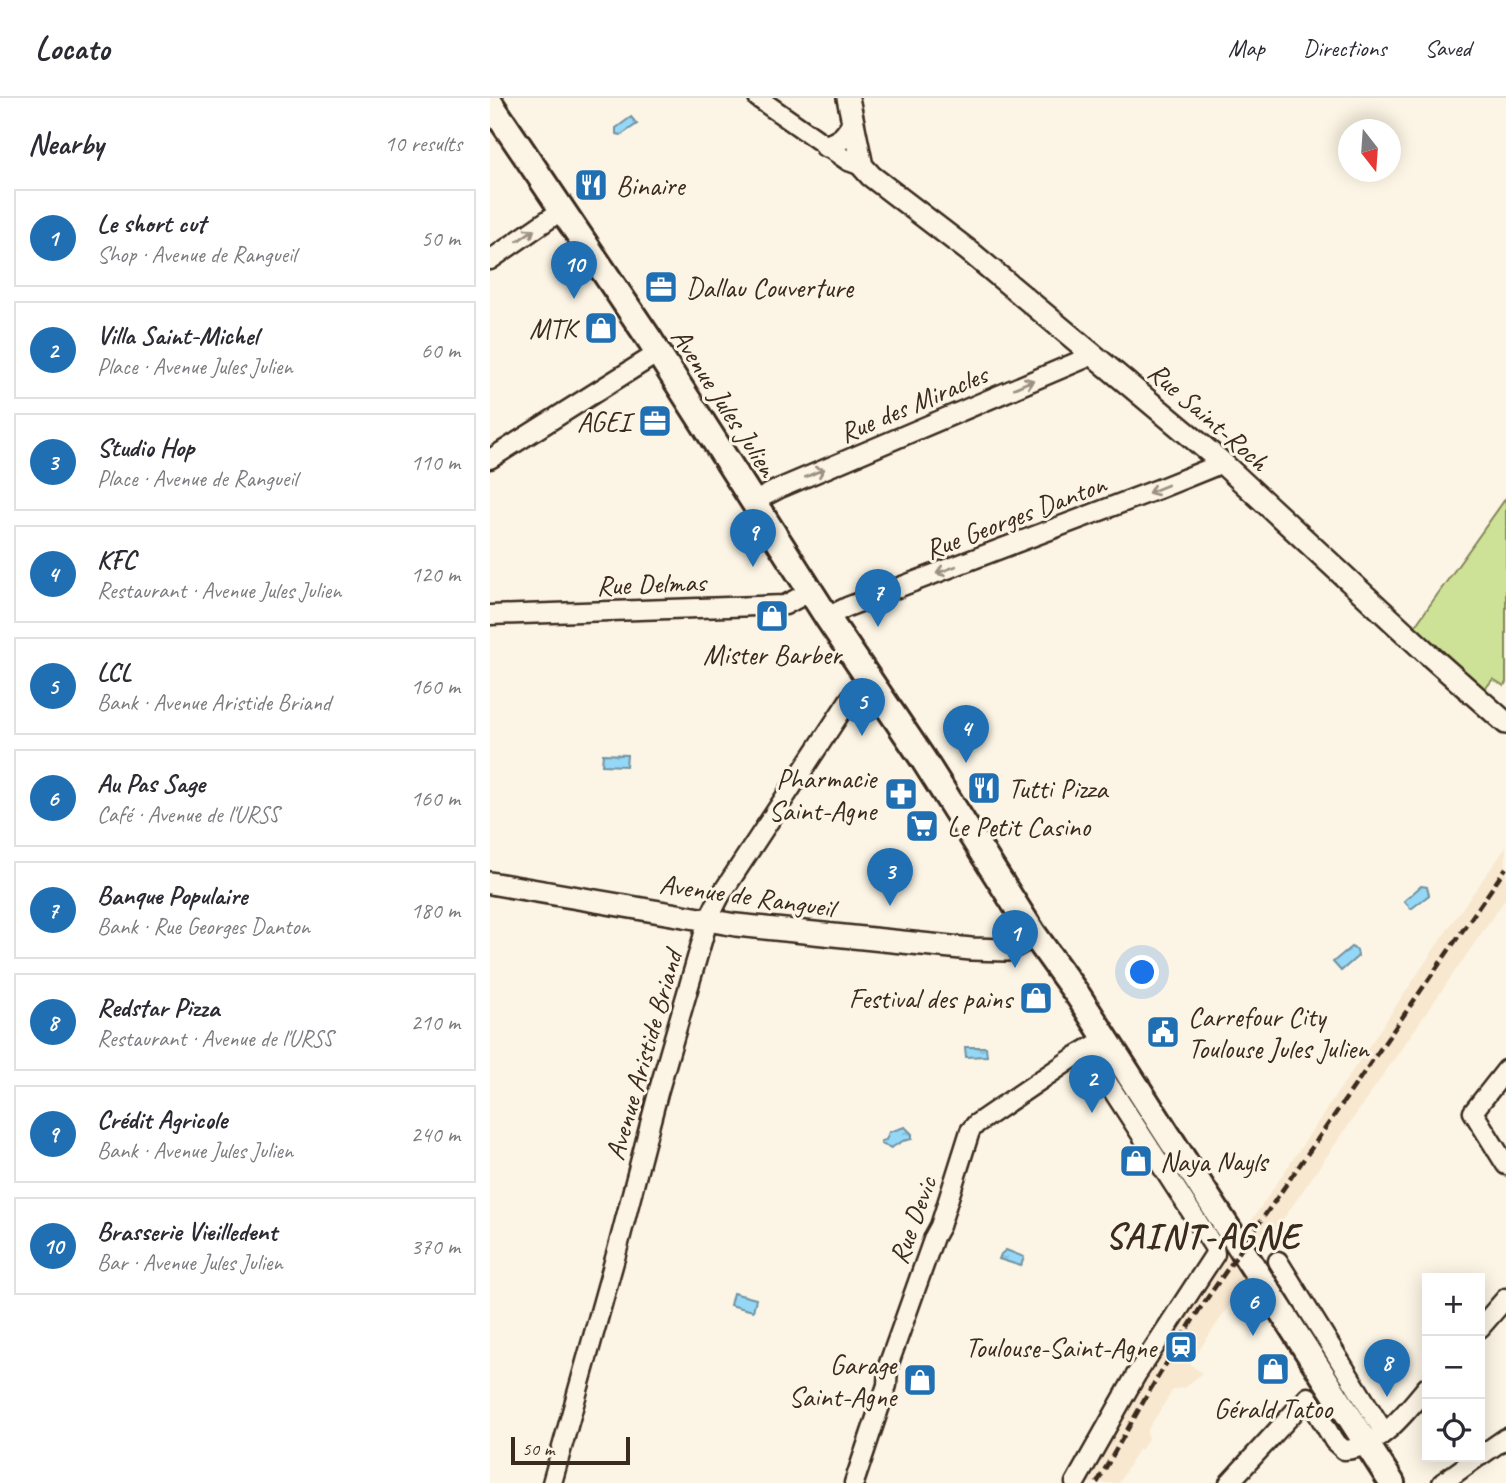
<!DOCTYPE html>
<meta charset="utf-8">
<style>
:root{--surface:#fff;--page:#f2f2f3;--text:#2b2b33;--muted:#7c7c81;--line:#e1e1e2;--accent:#1f6fb2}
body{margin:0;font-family:Caveat,sans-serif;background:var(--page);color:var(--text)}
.controls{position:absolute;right:21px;bottom:21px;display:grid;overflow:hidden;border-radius:0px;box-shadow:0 4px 18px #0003}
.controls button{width:63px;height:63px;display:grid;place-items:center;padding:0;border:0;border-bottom:2px solid var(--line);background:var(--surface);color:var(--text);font:35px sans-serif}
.compass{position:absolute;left:848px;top:21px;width:63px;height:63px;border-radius:50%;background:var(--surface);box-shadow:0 4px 18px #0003;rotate:163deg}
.scale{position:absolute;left:21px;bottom:18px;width:119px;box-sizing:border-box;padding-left:7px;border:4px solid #3b2a1e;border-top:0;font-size:19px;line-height:24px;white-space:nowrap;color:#3b2a1e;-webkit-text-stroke:5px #fcf5e5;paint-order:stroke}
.you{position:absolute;left:653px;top:875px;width:24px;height:24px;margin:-18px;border:5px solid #fff;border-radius:50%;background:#1a73e8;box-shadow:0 0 0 10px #1a73e833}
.badge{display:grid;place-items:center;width:46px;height:46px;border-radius:50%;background:var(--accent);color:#fff;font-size:23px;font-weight:700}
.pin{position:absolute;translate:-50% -58px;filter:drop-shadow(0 2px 4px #0008)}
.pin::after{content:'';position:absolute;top:37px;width:24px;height:21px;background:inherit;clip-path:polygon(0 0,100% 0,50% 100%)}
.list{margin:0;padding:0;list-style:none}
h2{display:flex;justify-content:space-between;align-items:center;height:91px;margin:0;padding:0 28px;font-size:30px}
h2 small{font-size:23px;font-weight:400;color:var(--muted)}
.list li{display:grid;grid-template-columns:46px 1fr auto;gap:21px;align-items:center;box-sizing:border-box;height:98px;margin:0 14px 14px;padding:0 14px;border:2px solid var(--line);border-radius:0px}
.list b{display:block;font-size:26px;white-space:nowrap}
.list p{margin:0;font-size:23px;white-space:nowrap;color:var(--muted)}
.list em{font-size:23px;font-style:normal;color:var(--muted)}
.icon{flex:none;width:38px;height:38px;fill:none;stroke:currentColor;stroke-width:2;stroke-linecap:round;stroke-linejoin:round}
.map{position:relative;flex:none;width:1016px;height:1385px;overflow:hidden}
header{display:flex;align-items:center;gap:42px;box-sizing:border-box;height:98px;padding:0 35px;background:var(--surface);border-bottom:2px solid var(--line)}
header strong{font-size:33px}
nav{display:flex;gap:38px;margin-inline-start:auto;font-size:24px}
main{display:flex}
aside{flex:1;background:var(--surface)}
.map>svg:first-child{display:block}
.built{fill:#f8e8d0}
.pitch{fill:#cde297;stroke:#84865a;stroke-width:2}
.water{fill:url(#water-ripples);stroke:#7192a0;stroke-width:2}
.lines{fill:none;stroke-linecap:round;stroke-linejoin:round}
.minor-casing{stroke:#3b2a1e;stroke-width:23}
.tertiary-casing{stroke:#3b2a1e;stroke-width:26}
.secondary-casing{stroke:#3b2a1e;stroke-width:30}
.minor{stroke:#fcf5e5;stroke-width:18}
.tertiary{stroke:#fcf5e5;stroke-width:21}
.secondary{stroke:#fcf5e5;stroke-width:24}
.rail{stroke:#3b2a1e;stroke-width:4.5;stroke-dasharray:10 5;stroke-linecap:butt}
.oneway{stroke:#9c9082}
.labels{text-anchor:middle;stroke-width:6;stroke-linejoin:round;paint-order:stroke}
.poi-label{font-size:28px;fill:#3b2a1e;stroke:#fcf5e5;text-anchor:start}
.street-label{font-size:28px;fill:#3b2a1e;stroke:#fcf5e5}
.district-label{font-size:35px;font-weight:bold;letter-spacing:2px;fill:#3b2a1e;stroke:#fcf5e5}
</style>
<header>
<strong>Locato</strong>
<nav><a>Map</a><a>Directions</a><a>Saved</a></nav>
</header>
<main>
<aside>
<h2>Nearby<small>10 results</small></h2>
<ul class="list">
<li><span class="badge">1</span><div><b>Le short cut</b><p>Shop · Avenue de Rangueil</p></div><em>50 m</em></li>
<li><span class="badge">2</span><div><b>Villa Saint-Michel</b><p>Place · Avenue Jules Julien</p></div><em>60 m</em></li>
<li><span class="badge">3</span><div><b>Studio Hop</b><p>Place · Avenue de Rangueil</p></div><em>110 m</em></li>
<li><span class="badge">4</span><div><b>KFC</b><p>Restaurant · Avenue Jules Julien</p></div><em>120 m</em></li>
<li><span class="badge">5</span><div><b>LCL</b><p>Bank · Avenue Aristide Briand</p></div><em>160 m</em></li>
<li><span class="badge">6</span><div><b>Au Pas Sage</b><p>Café · Avenue de l'URSS</p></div><em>160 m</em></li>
<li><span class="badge">7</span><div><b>Banque Populaire</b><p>Bank · Rue Georges Danton</p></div><em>180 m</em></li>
<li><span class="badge">8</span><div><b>Redstar Pizza</b><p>Restaurant · Avenue de l'URSS</p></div><em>210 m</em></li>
<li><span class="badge">9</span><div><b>Crédit Agricole</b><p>Bank · Avenue Jules Julien</p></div><em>240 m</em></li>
<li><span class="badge">10</span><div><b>Brasserie Vieilledent</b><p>Bar · Avenue Jules Julien</p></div><em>370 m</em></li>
</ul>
</aside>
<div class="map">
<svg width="1016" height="1385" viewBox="0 0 1016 1385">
<defs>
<pattern id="water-ripples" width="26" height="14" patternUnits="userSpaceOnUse" patternTransform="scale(1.75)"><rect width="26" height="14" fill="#95d7f7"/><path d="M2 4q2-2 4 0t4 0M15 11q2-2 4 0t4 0" fill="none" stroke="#81b9d3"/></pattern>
</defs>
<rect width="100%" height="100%" fill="#fcf5e5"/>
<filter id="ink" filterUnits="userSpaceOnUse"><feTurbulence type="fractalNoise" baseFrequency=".0143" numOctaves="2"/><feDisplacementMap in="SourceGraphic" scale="14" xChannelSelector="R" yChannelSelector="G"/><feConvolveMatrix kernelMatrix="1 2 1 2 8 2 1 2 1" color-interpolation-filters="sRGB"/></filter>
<g filter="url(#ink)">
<!-- built -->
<path class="built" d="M1016,749v51l-276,398v8l-40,60 12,9 -16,14 -13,3 -26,41 1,8 -7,11 -3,-1 -19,34h-35l28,-53 93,-152 6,3 240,-357z"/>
<!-- pitch -->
<path class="pitch" d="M1016,400v184l-2,4 -11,-7 -8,10 -70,-63z"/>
<!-- water -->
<path class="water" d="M141,19l6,7 -16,11 -5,-1v-6z
M113,656l24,1 -1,11 -24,-1z
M931,788l6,1 2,8 -18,14 -7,-8z
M861,849l6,3 1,6 -17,15 -8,-9z
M475,949h21l1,9 -21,1z
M415,1029l7,7v5l-9,2 -12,7 -10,-4v-3l5,-1 3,-8z
M516,1152l18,7 -3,9 -22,-7 2,-5z
M243,1195l23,6 -3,12 -23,-6z"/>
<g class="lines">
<defs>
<path id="minor" d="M268,0l90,63 14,5
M0,162l72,-50
M0,361l168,-106
M263,404l25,-13 306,-130 8,-7
M0,517l295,-10 26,-14
M337,519l20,-10 314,-119 52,-21 6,-7
M1016,972l-33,42 33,53
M788,1163l106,171
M990,1230l26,-30
M990,1358l26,-18
M62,1385l65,-232 41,-158 50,-173 12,-24 127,-193 5,-7 18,-14
M364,1385l33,-98 1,-19 46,-129 6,-11 30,-95 6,-7 100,-68 29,-17
M585,1385l61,-108 79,-121 -1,-7 -112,-173 -13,-25
M739,1385l79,-86 26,44 10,9c35,-1 62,-38 83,-63
M952,1385l36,-26"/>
<path id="tertiary" d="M358,0l14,68 9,10 98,75 250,209 209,194 78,69
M336,48c14,-4 21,-10 27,-23
M0,785l246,42 235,24 36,1 28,-15"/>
<path id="secondary" d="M0,5l160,237 177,277 96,142 110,174 46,64 313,486"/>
</defs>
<!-- minor casing -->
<use href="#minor" class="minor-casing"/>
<!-- tertiary casing -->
<use href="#tertiary" class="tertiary-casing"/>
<!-- secondary casing -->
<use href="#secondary" class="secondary-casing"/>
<!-- minor -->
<use href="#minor" class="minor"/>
<!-- tertiary -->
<use href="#tertiary" class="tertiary"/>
<!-- secondary -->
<use href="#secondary" class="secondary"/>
<!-- rail -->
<path class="rail" d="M607,1385l53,-93 49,-80 307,-442"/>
</g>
<!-- one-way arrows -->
<defs><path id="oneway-shaft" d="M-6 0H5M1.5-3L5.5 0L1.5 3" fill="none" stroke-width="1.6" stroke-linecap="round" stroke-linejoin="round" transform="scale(1.75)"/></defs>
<g class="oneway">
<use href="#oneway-shaft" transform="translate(36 137) rotate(-35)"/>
<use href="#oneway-shaft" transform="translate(534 286) rotate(-23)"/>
<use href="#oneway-shaft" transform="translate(325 375) rotate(-23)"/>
<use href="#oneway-shaft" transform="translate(668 391) rotate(158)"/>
<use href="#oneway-shaft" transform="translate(456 472) rotate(159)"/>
</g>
</g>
<!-- icons -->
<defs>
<symbol id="restaurant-square" viewBox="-11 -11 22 22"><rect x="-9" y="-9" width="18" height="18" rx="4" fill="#1f6fb2" stroke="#fcf5e5"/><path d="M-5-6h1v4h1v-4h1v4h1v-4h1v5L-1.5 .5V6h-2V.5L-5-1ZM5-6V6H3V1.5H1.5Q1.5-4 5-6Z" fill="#fff"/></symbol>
<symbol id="office-square" viewBox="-11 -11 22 22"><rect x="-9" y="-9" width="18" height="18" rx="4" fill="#1f6fb2" stroke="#fcf5e5"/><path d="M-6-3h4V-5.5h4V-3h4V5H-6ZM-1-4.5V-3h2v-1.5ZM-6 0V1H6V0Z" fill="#fff"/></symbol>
<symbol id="shop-square" viewBox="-11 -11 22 22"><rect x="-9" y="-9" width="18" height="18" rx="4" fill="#1f6fb2" stroke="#fcf5e5"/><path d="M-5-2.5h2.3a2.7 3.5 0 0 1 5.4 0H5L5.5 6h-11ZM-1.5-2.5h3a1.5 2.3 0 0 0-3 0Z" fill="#fff"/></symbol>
<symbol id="pharmacy-square" viewBox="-11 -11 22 22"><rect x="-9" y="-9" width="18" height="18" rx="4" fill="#1f6fb2" stroke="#fcf5e5"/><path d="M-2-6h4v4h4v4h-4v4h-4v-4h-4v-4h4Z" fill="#fff"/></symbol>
<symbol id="supermarket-square" viewBox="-11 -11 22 22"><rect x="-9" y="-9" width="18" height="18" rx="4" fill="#1f6fb2" stroke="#fcf5e5"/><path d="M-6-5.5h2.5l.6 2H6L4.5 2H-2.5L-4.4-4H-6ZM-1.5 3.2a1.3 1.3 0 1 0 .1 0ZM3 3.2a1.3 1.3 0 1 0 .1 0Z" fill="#fff"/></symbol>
<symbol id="civic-square" viewBox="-11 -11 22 22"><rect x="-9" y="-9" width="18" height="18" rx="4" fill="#1f6fb2" stroke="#fcf5e5"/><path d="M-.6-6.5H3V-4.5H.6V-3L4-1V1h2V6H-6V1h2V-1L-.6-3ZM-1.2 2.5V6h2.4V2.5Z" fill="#fff"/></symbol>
<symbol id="station-square" viewBox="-11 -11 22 22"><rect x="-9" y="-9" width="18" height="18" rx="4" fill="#1f6fb2" stroke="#fcf5e5"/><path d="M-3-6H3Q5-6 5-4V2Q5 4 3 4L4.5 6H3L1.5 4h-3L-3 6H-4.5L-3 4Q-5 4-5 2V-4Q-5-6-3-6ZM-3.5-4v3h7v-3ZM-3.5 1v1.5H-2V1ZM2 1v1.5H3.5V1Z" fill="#fff"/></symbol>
</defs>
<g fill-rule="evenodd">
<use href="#restaurant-square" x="82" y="68" width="38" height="38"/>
<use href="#office-square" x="152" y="170" width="38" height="38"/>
<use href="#shop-square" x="92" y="211" width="38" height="38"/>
<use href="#office-square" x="146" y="304" width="38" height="38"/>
<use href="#shop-square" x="263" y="499" width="38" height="38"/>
<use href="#restaurant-square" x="475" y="671" width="38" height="38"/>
<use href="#pharmacy-square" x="392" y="677" width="38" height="38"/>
<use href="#supermarket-square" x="413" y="709" width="38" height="38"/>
<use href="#shop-square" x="527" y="881" width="38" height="38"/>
<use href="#civic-square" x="654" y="915" width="38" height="38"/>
<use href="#shop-square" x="627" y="1044" width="38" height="38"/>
<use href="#station-square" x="672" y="1230" width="38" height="38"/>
<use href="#shop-square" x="764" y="1252" width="38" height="38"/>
<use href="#shop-square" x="411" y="1263" width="38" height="38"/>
</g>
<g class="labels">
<!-- poi labels -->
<g class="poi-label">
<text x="126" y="97">Binaire</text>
<text x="196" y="199">Dallau Couverture</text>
<text x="86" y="240" text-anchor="end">MTK</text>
<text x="140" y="333" text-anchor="end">AGEI</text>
<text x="282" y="566" text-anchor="middle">Mister Barber</text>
<text x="386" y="690" text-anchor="end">Pharmacie<tspan x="386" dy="32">Saint-Agne</tspan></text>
<text x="518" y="700">Tutti Pizza</text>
<text x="457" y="738">Le Petit Casino</text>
<text x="522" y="910" text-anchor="end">Festival des pains</text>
<text x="698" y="928">Carrefour City<tspan x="698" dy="32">Toulouse Jules Julien</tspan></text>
<text x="670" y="1073">Naya Nayls</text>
<text x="666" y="1259" text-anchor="end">Toulouse-Saint-Agne</text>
<text x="406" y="1276" text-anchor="end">Garage<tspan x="406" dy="32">Saint-Agne</tspan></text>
<text x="783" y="1320" text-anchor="middle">Gérald Tatoo</text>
</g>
<!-- street labels -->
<g class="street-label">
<text transform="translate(235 304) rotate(57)" y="10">Avenue Jules Julien</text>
<text transform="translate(423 305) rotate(-23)" y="10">Rue des Miracles</text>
<text transform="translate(719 318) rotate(41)" y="10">Rue Saint-Roch</text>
<text transform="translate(525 418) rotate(-21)" y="10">Rue Georges Danton</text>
<text transform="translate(161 485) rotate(-2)" y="10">Rue Delmas</text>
<text transform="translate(257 797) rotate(8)" y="10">Avenue de Rangueil</text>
<text transform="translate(153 957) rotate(-74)" y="10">Avenue Aristide Briand</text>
<text transform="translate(422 1122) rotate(-70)" y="10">Rue Devic</text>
</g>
<!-- district labels -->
<g class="district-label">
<text x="713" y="1150">SAINT-AGNE</text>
</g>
</g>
</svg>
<div class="controls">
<button>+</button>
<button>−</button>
<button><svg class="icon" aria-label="locate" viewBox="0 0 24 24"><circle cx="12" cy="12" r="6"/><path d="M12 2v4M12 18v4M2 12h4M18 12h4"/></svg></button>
</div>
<svg class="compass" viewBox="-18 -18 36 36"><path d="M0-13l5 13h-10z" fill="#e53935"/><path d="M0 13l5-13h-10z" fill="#7c7c81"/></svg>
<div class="scale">50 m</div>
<div class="you"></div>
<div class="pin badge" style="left:525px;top:870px">1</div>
<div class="pin badge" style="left:602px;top:1015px">2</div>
<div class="pin badge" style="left:400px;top:808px">3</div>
<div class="pin badge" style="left:476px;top:665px">4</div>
<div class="pin badge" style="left:372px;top:638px">5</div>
<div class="pin badge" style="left:763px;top:1238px">6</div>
<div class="pin badge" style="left:388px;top:529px">7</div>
<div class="pin badge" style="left:897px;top:1299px">8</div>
<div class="pin badge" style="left:263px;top:469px">9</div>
<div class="pin badge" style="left:84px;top:201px">10</div>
</div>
</main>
